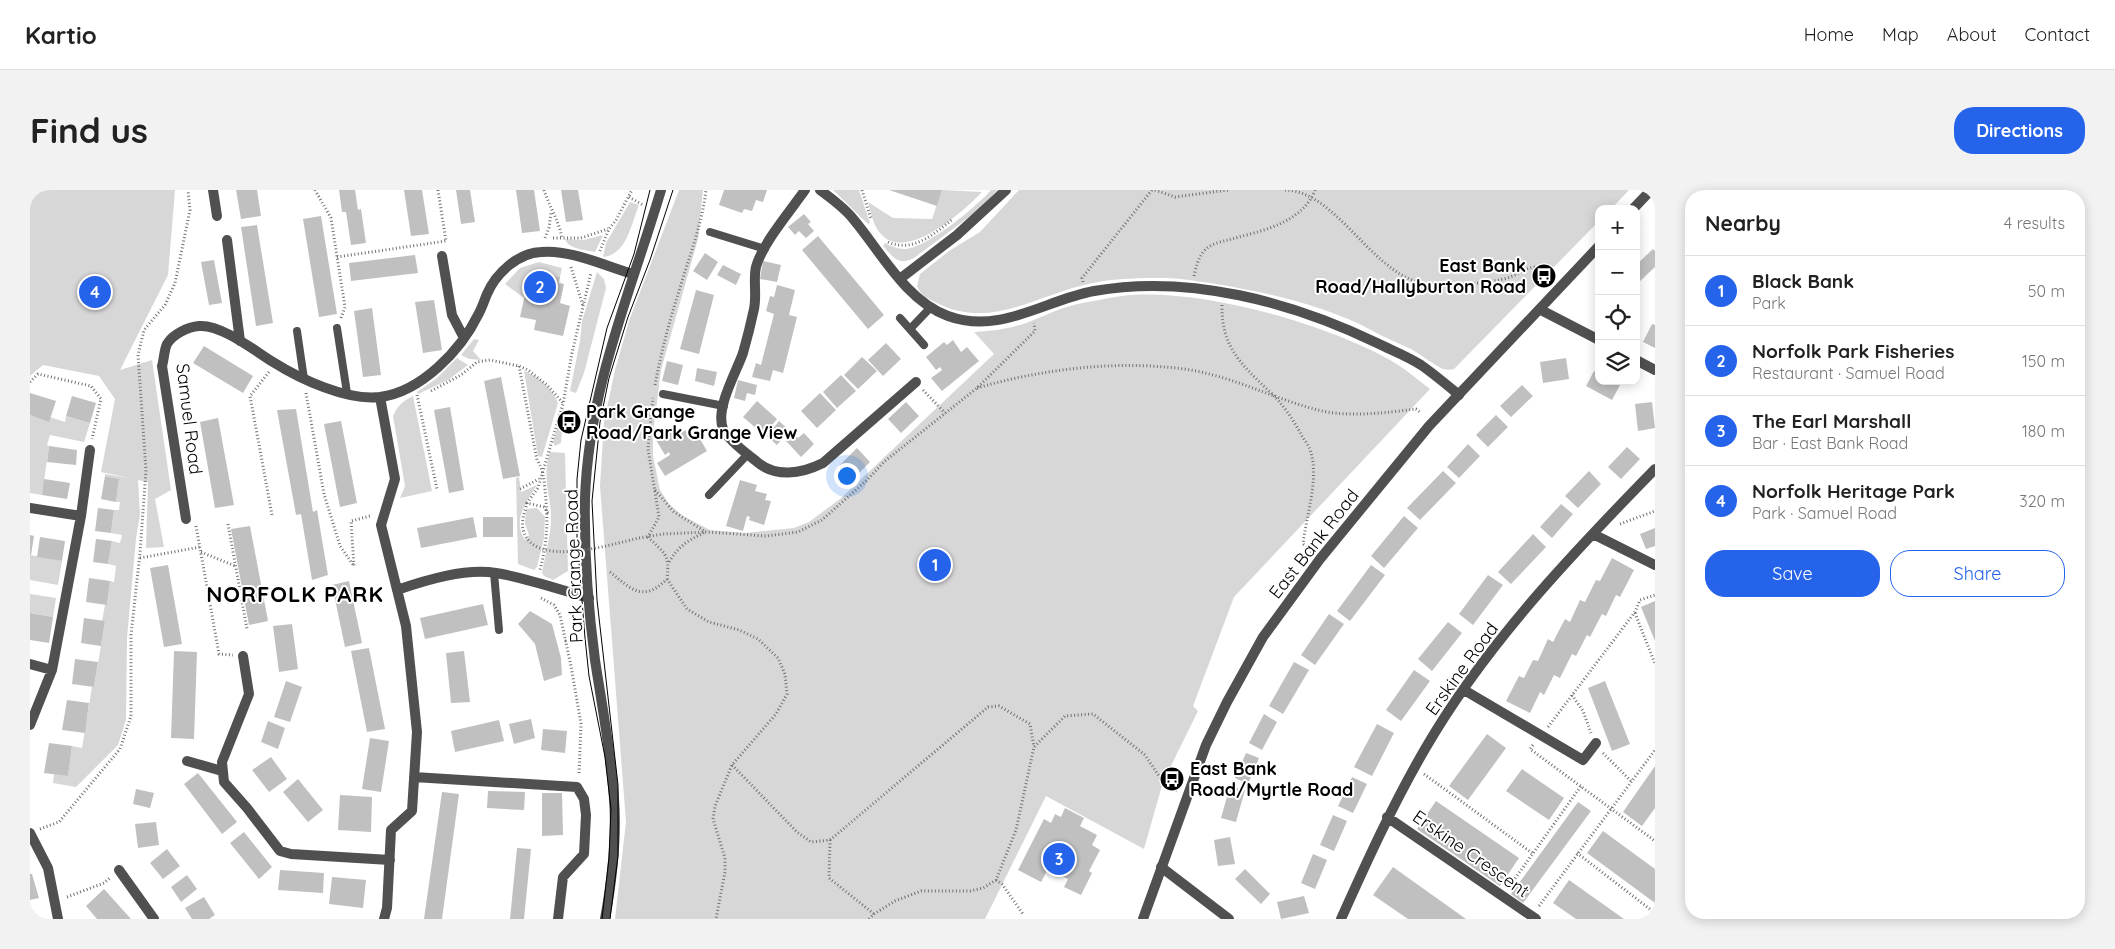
<!DOCTYPE html>
<meta charset="utf-8">
<style>
:root{--surface:#fff;--page:#f2f2f2;--text:#222;--muted:#767676;--line:#e0e0e0;--accent:#2563eb}
body{margin:0;font-family:Quicksand,sans-serif;background:var(--page);color:var(--text)}
.controls{position:absolute;right:15px;top:15px;display:grid;overflow:hidden;border-radius:10px;box-shadow:0 2px 12px #0003}
.controls button{width:45px;height:45px;display:grid;place-items:center;padding:0;border:0;border-bottom:1px solid var(--line);background:var(--surface);color:var(--text);font:25px sans-serif}
.you{position:absolute;left:816px;top:285px;width:18px;height:18px;margin:-12px;border:4px solid #fff;border-radius:50%;background:#1a73e8;box-shadow:0 0 0 8px #1a73e833}
.badge{display:grid;place-items:center;width:32px;height:32px;border-radius:50%;background:var(--accent);color:#fff;font-size:16px;font-weight:700}
.pin{position:absolute;translate:-50% -50%;border:2px solid #fff;box-shadow:0 1px 5px #0006}
.list{margin:0;padding:0;list-style:none}
h2{display:flex;justify-content:space-between;align-items:center;height:65px;margin:0;padding:0 20px;font-size:21px}
h2 small{font-size:16px;font-weight:400;color:var(--muted)}
.list li{display:grid;grid-template-columns:32px 1fr auto;gap:15px;align-items:center;box-sizing:border-box;height:70px;padding:0 20px;border-top:1px solid var(--line)}
.list b{display:block;font-size:19px;white-space:nowrap}
.list p{margin:0;font-size:16px;white-space:nowrap;color:var(--muted)}
.list em{font-size:16px;font-style:normal;color:var(--muted)}
.actions{display:flex;gap:10px;padding:15px 20px}
.actions a{flex:1;padding:11px 0;border:1px solid var(--accent);border-radius:20px;text-align:center;font-size:18px;color:var(--accent)}
.actions .main{background:var(--accent);color:#fff}
.icon{flex:none;width:28px;height:28px;fill:none;stroke:currentColor;stroke-width:2;stroke-linecap:round;stroke-linejoin:round}
.map{position:relative;flex:none;width:1625px;height:729px;overflow:hidden;border-radius:20px}
header{display:flex;align-items:center;gap:30px;box-sizing:border-box;height:70px;padding:0 25px;background:var(--surface);border-bottom:1px solid var(--line)}
header strong{font-size:24px}
nav{display:flex;gap:28px;margin-inline-start:auto;font-size:18px}
.intro{display:flex;align-items:center;justify-content:space-between;box-sizing:border-box;height:120px;padding:0 30px}
h1{margin:0;font-size:35px}
.button{padding:12px 22px;border-radius:20px;background:var(--accent);color:#fff;font-size:18px;font-weight:700}
main{display:flex;gap:30px;padding:0 30px}
aside{flex:1;background:var(--surface);border-radius:20px;box-shadow:0 2px 12px #0003}
.map>svg:first-child{display:block}
.green{fill:#d7d7d7}
.building{fill:#c0c0c0}
.lines{fill:none;stroke-linecap:round;stroke-linejoin:round}
.path{stroke:#727272;stroke-width:3;stroke-dasharray:1 2.5;stroke-linecap:butt}
.service{stroke:#505050;stroke-width:8}
.minor{stroke:#505050;stroke-width:10}
.tertiary{stroke:#505050;stroke-width:10}
.tram{stroke:#000;stroke-width:1}
.path-bridge{stroke:#727272;stroke-width:3;stroke-dasharray:1 2.5;stroke-linecap:butt}
.labels{text-anchor:middle;stroke-width:4;stroke-linejoin:round;paint-order:stroke}
.poi-label{font-size:18px;font-weight:bold;fill:#000;stroke:#fff;text-anchor:start}
.street-label{font-size:18px;fill:#000;stroke:#fff}
.district-label{font-size:22px;font-weight:bold;letter-spacing:1px;fill:#000;stroke:#fff}
</style>
<header>
<strong>Kartio</strong>
<nav><a>Home</a><a>Map</a><a>About</a><a>Contact</a></nav>
</header>
<div class="intro"><h1>Find us</h1><a class="button">Directions</a></div>
<main>
<div class="map">
<svg width="1625" height="729" viewBox="0 0 1625 729">
<rect width="100%" height="100%" fill="#fff"/>
<!-- green -->
<path class="green" d="M0,0h145l-7,85 -48,95 32,-10 19,130 -16,9 9,48 -18,1 2,-66 -10,-2 2,34 -4,25 -9,99 -1,82 -8,25 -42,42 -23,-4 1,-9 14,2 4,-30 10,2 10,-61h2l11,-65 -3,-1 3,-16h2l3,-24 4,1 2,-16 -8,-2 4,-23 8,2 2,-8 -11,-2 3,-23h5l1,-8h-4l3,-23 -14,-3v-2l25,4 -29,-6 14,-73 -16,-23 -56,-11 -13,11z
M649,0h24l-5,49 -37,131 -8,64v22l7,34 9,14 14,12 27,14 35,3 49,-5 15,-6 31,-23 154,-145 -20,-22c19,-1 35,-3 52,-9 19,-7 37,-17 57,-20 16,-3 33,-7 49,-8 74,-5 194,29 258,65 14,8 27,19 40,29l-196,208 -41,109 5,5 -35,71 -19,67 -98,-53 -61,123h-370l11,-97 -26,-336 4,-64 11,-52 14,-49z
M803,0h26l11,33 -2,1z
M912,0l40,2c-18,19 -76,71 -101,42 -8,-8 -10,-22 -13,-32l25,16 39,1z
M961,0h7l-25,24 -59,44c-16,8 -21,-1 -31,-12l2,-3c5,3 14,6 19,6 22,0 72,-42 87,-59z
M989,0h610l-18,19h-12v12l-145,148c-3,1 -7,1 -11,0 -11,-5 -21,-14 -32,-20 -12,-6 -26,-11 -38,-18 -49,-26 -108,-39 -163,-48 -15,-2 -30,-5 -45,-5 -24,0 -48,0 -72,5 -54,10 -101,48 -156,20 -8,-4 -17,-8 -20,-17l3,-12 29,-23 31,-19z
M600,12l9,3c-8,19 -12,50 -36,52l3,-14z
M573,45l-8,17c-10,-2 -27,-3 -30,-13l19,1z
M509,72l23,6 -2,9 -30,-5 -6,26 -19,-14 15,-16z
M567,82l7,7 2,9 -22,85 -8,20 -6,-2 10,-50 2,-20z
M444,149l5,1 -6,11 8,9 -12,-1 -8,-4z
M427,168l11,7 -20,15 -30,14 -1,-2 20,-14z
M494,181c13,4 29,18 34,32l-16,54 -4,-1z
M383,206l19,95 -32,7 5,-12 -12,-70c5,-11 10,-15 20,-20z
M534,216l-3,37 -6,3 -2,-4z
M0,225l18,6 2,-4 15,5 1,-6 24,7 -6,19 -34,-7 -3,10 2,1 -7,49 -12,-2z
M520,262l15,1 3,118 -15,9 -9,-4 -2,-3c3,-17 8,-34 9,-51 1,-27 -10,-42 -1,-70z
M489,287l2,15 16,-7c-11,18 -25,35 -12,55l4,-5 -4,-11 1,-15 11,-1 8,9 -1,21 -7,29 -3,3 -16,-6 -2,-86z
M0,365l32,6 -4,24 -28,-5z
M0,404l26,4 -3,19 -23,-4z"/>
<!-- building -->
<path class="building" d="M206,0h21l4,26 -20,3z
M309,0h16l3,20 3,-1 5,34 -15,2 -5,-33h-4z
M374,0h18l7,44 -18,2z
M426,0h14l5,32 -14,2z
M486,0h18l6,41 -18,2z
M531,0h17l5,30 -17,2z
M694,0h43l-4,12 -7,-2 -4,11 -8,-2 -2,4 -23,-8z
M859,0h53l-5,16z
M774,24l7,8 -3,2 6,7 -8,7 -7,-7 -4,4 -7,-8z
M291,26l16,98 -18,3 -16,-98z
M227,35l16,98 -17,3 -15,-99z
M788,46l66,79 -16,14 -66,-79z
M1623,59l2,2v16l-17,16 -2,-2v-16z
M675,63l13,9 -11,18 -14,-9z
M385,65l3,18 -67,8 -2,-18z
M184,70l8,43 -13,2 -8,-43z
M733,71l18,4 -4,17 -17,-3z
M693,75l18,9 -5,11 -19,-10z
M500,82l30,5 -1,6 5,1 -4,19 10,3 -7,30 -29,-6 2,-10 -16,-3z
M747,95l18,5 -6,25 8,2 -14,56 -10,-3 -3,11 -18,-4 4,-14 5,2 13,-51 -8,-3 4,-15 4,1z
M666,100l18,5 -15,59 -19,-5z
M404,110l8,50 -19,3 -8,-51z
M342,118l9,67 -18,2 -9,-66z
M1622,134l3,1v23l-12,-6z
M923,150l8,12 6,-5 12,14 -37,30 -11,-13 11,-8 -2,-3 -4,3 -10,-13 18,-15 3,3z
M856,153l15,16 -18,17 -15,-16z
M174,156l49,30 -10,17 -50,-30z
M832,167l15,14 -19,18 -14,-14z
M1536,168l3,21 -26,4 -3,-21z
M637,171l16,4 -5,20 -16,-4z
M667,178l20,4 -3,14 -19,-5z
M1564,181l5,3v7h14l7,4 -8,15 -26,-14z
M811,185l15,16 -19,17 -14,-16z
M471,187l19,99 -17,3 -19,-98z
M708,190l19,5 -2,10 -8,-2 -2,8 -11,-3z
M1492,195l11,11 -22,21 -11,-11z
M0,203l26,8 -7,21 -19,-7z
M790,203l16,17 -19,18 -16,-17z
M42,206l24,7 -6,20 -24,-7z
M727,211l20,18 -13,16 -21,-18z
M876,212l13,14 -18,17 -13,-14z
M1622,212l3,26 -17,3 -3,-27z
M420,217l14,83 -15,3 -15,-83z
M266,219l17,103 4,-2 11,65 -16,5 -11,-66 -5,1 -19,-105z
M1466,225l12,12 -20,20 -12,-12z
M188,228l16,87 -19,3 -15,-86z
M311,231l16,82 -17,4 -16,-83z
M749,231l10,9 -12,15 -10,-9z
M645,238l4,6 7,-4 6,11 7,-4 8,14 -42,25 -8,-13 13,-8 -1,-3 -4,3 -9,-15z
M774,243l10,11 -13,13 -15,-16 8,-7 4,4z
M1438,254l12,12 -21,22 -12,-11z
M19,256l28,4 -1,15 -29,-3z
M1597,257l13,12 -19,20 -13,-12z
M827,258l13,14 -18,18 -13,-14z
M1413,281l13,12 -36,37 -13,-12z
M1559,281l12,13 -23,24 -13,-12z
M75,286l14,3 -3,23 -15,-3z
M14,289l26,4 -3,16 -25,-4z
M710,290l17,5 -2,6 12,3 -2,6 6,1 -7,24 -15,-5 1,-3 -3,-1 -4,15 -17,-5z
M1531,314l12,10 -21,24 -12,-11z
M68,318l16,2 -3,23 -16,-2z
M1374,326l14,12 -34,40 -13,-12z
M443,327l4,20 -56,11 -4,-20z
M453,327h30v20h-30z
M220,336l18,95 -19,4 -18,-96z
M1625,338v18l-9,3 -6,-15z
M1503,344l13,13 -35,37 -13,-12z
M0,345l4,1 -3,19h-1z
M10,347l25,4 -3,20 -25,-4z
M66,349l16,2 -4,23 -15,-2z
M1582,368l22,12 -14,27 -4,-2 -10,21 -4,-2 -12,23 -3,-2 -11,21 -4,-2 -12,24 -6,-3 -10,20 -4,-3 -10,21 -24,-12 13,-25 5,2 9,-18 5,1 10,-22 5,3 12,-23 5,3 10,-22 5,2 11,-22 4,1z
M138,375l14,79 -18,3 -14,-79z
M1341,375l14,10 -35,46 -13,-10z
M1458,385l15,10 -30,40 -14,-11z
M59,388l21,3 -3,24 -21,-3z
M319,391l13,62 -17,4 -13,-62z
M1625,411v40l-14,-34z
M453,414l5,21 -63,14 -5,-21z
M500,421l22,13 9,34 1,17 -18,6 -9,-37 -17,-20z
M0,423l23,4 -4,26 -19,-3z
M1299,424l15,10 -29,41 -14,-10z
M54,428l21,3 -4,25 -20,-3z
M1418,432l14,11 -30,38 -14,-12z
M262,434l6,45 -19,3 -6,-46z
M339,458l16,81 -18,3 -16,-81z
M144,461l23,1 -3,87 -23,-1z
M434,461l6,51 -19,1 -5,-50z
M45,469l23,3 -4,25 -22,-3z
M1264,472l15,8 -26,44 -14,-8z
M1384,480l16,11 -29,40 -15,-11z
M256,491l16,6 -12,35 -16,-5z
M1575,491l25,63 -18,7 -24,-63z
M37,510l22,3 -4,30 -23,-3z
M1234,524l13,8 -15,28 -13,-7z
M501,529l4,19 -21,6 -5,-20z
M469,530l5,21 -49,11 -4,-21z
M238,531l17,7 -7,21 -17,-7z
M1347,534l17,9 -22,43 -18,-9z
M513,539l24,2 -2,22 -24,-3z
M1457,544l19,14 -38,52 -19,-14z
M340,548l19,3 -8,51 -19,-3z
M19,553l23,3 -4,30 -24,-3z
M1216,563l13,5 -11,26 -13,-6z
M241,567l16,22 -18,13 -17,-22z
M1625,576v42l-13,18 -19,-14z
M1492,579l42,29 -15,22 -43,-29z
M168,583l39,49 -15,12 -38,-50z
M1322,587l15,7 -14,29 -15,-7z
M268,589l25,31 -15,12 -25,-30z
M1200,596l15,4 -9,32 -15,-4z
M106,599l18,4 -4,15 -17,-4z
M458,601l37,1 -1,18 -37,-2z
M412,602l17,2 -17,125h-18z
M512,603h20l1,42 -21,1z
M310,605l32,2 -1,35 -33,-2z
M1406,611l83,57 -19,28 -83,-57z
M1548,612l13,9 -68,92 -12,-9z
M1035,618l19,10 -4,8 17,9 -5,10 8,5 -11,21 3,2 -11,22 -17,-8 4,-8 -20,-10 -7,13 -23,-12 26,-51 7,4 4,-9 6,3z
M1303,625l14,6 -13,30 -14,-6z
M126,632l3,23 -21,3 -3,-24z
M1573,641l52,38v34l-68,-50z
M214,642l28,35 -13,12 -29,-36z
M1200,647l5,27 -17,2 -4,-26z
M487,658l14,1 -7,70h-14z
M137,659l13,17 -17,13 -13,-16z
M1283,664l14,6 -12,29 -14,-6z
M1363,677l73,52h-58l-35,-24z
M1215,679l25,25 -9,10 -26,-25z
M250,680l44,3 -1,20 -45,-3z
M0,684h2l7,24 -9,2z
M157,685l10,14 -16,13 -10,-15z
M302,687l34,3 -3,28 -34,-4z
M1539,690l55,39h-48l-23,-16z
M74,699l27,30h-34l-11,-13z
M1274,706l5,17 -28,6 -4,-17z
M174,707l11,18 -6,4h-17l-7,-11z"/>
<g class="lines">
<!-- path -->
<path class="path" d="M285,0l16,28 14,89 -4,11
M408,0l8,51
M514,0c5,16 15,31 18,48
M832,0l9,29
M1125,0l20,7 53,-7
M1255,0c50,1 85,79 133,92 19,5 74,2 92,-5 9,-3 15,-9 25,-10l8,3 9,10
M599,7l14,8
M515,48l4,-10 2,-16
M523,48h28l27,-9
M858,52c25,11 46,-8 65,-23
M570,61l9,-22 7,-9 16,-30
M307,67l109,-16
M541,77l12,39
M1164,86c2,-9 4,-18 10,-25 6,-7 16,-9 24,-11 32,-9 74,-16 87,-50
M1053,92l-1,-4 70,-88
M1192,115c-1,43 21,61 49,88 12,11 23,28 31,43 3,5 8,11 9,17 8,26 -5,64 -8,91l9,8
M489,176l18,94c6,9 7,18 8,29 3,31 3,50 -5,81
M239,182l-19,24 22,119
M0,192l8,-8 53,12 10,13 -9,40
M625,195c6,-32 14,-63 24,-94 10,-34 23,-66 27,-101
M947,198c66,-19 138,-28 207,-19 45,6 86,28 130,40 31,9 71,4 102,0l5,4
M893,200l22,23
M401,201l30,-16 16,-13 13,-2 29,6 9,4 19,15 16,18
M276,203l18,101 16,52 14,20 -3,-45 19,-5
M387,205l20,94
M490,299l19,-10
M625,300l19,22 32,20
M518,323l-4,-6 -17,-4 11,-15 25,-84 9,-51 19,-80
M198,334l19,105
M1590,334l35,-13
M166,336l23,128 14,1
M609,348l24,-4 44,-2 59,4 32,-4 24,-12 44,-39 19,-20 92,-73 58,-57 -1,-8
M171,362l34,14
M110,368l60,-11
M639,372c9,-15 19,-22 35,-29
M580,382c21,17 33,31 57,7 3,-25 -2,-25 -19,-42l11,-20 -11,-68 5,-51
M637,389l20,30 22,13 30,8 19,9 20,19 7,16 2,20 -11,20 -44,51 -17,41 -2,13 12,39v14l-9,47
M511,408l13,7 6,10 11,51 10,58 -2,51
M1605,423l20,51
M535,451l13,-2
M1542,505l11,16 8,22
M1518,537l87,-115 5,-12 15,-5
M1503,555l-3,4 125,92
M1573,563l28,28
M702,575l65,67 14,10 19,-2 -1,38 45,36
M1394,584l108,79
M10,639l19,-7 61,-73 11,-33v-81l9,-82 6,-83 -8,-115 6,-25 21,-25 10,-22 15,-73 -2,-20
M800,650l158,-133 11,-1 31,18 4,23
M1547,663l78,60
M966,690l6,4 21,30
M1479,697l72,-101
M37,707l37,-14 7,-6
M1509,716l116,-156
M839,729l5,-5 21,-13 26,-10h49l13,-3 13,-8 20,-50 18,-83 31,-31 28,-2 52,41 18,27 15,9"/>
<!-- service -->
<path class="service" d="M680,42l55,17
M870,128l24,27
M307,138l10,65
M880,139l21,-22
M267,141l7,48
M633,204l61,12
M679,305l39,-41
M464,383l5,57"/>
<!-- minor -->
<path class="minor" d="M183,0l4,26
M775,0c-14,20 -43,54 -49,77 -3,12 1,28 -2,42 -3,14 -7,30 -11,44 -7,20 -28,55 -20,76 4,10 24,25 33,32 19,17 45,13 67,2l93,-81
M790,0c12,9 25,18 34,30 27,32 52,81 94,96 52,19 97,-16 146,-25 95,-17 198,11 283,52 14,7 30,13 44,22 13,9 26,20 38,30
M197,50l13,101
M412,66l10,59 12,23
M871,88l56,-43 49,-45
M1511,120l58,30
M1606,170l19,10
M350,207l15,82 -14,46 25,101 11,106 -5,79 -21,19 -4,78 -3,11
M0,318l51,8
M156,329l-24,-153c2,-6 2,-16 5,-22 6,-10 21,-17 32,-18 22,-2 56,25 74,36 27,17 74,39 107,35 41,-5 81,-47 98,-82 4,-7 6,-14 9,-21 9,-21 31,-41 54,-42 29,-3 64,14 92,22
M1563,344l62,31
M367,400c29,-10 68,-22 99,-17 31,5 62,16 93,25
M213,466l6,38 -27,68 2,20 23,26 33,43 11,3 99,6
M0,474l22,6
M1434,500l119,70 13,-17
M0,535l22,-55 29,-154 9,-66
M157,571l35,10
M384,587l163,10 7,12 2,16 -2,39 -21,23 -5,42
M1357,627l149,102
M0,643l18,35 10,51
M1131,677l68,52
M89,680l35,49
M1311,729c26,-58 52,-115 84,-170 60,-104 146,-194 230,-280"/>
<!-- tertiary -->
<path class="tertiary" d="M1603,19l18,-19
M575,729c7,-39 12,-81 9,-120 -3,-47 -12,-93 -19,-139 -7,-53 -11,-109 -10,-162 4,-111 45,-204 76,-308
M1113,729l63,-174 21,-43 36,-65 57,-78 109,-133 170,-180"/>
<!-- tram -->
<path class="tram" d="M572,729l7,-61 2,-49 -6,-52 -16,-81 -4,-38 -8,-100v-59l4,-39 26,-112 27,-74 16,-64
M580,729l8,-63v-71l-21,-185 -5,-99 8,-79 9,-44 19,-61 22,-57 23,-70"/>
<!-- path-bridge -->
<path class="path-bridge" d="M497,313c-2,8 -6,18 -4,26 9,41 89,15 116,9"/>
</g>
<!-- icons -->
<defs>
<symbol id="bus-disc" viewBox="-11 -11 22 22"><circle r="9.5" fill="#000" stroke="#fff"/><path d="M-5-6H5V4H4V6H2V4H-2V6H-4V4H-5ZM-3.5-4V0h7V-4ZM-3.5 1.2v1.5H-2V1.2ZM2 1.2v1.5H3.5V1.2Z" fill="#fff"/></symbol>
</defs>
<g fill-rule="evenodd">
<use href="#bus-disc" x="1500" y="72" width="28" height="28"/>
<use href="#bus-disc" x="525" y="218" width="28" height="28"/>
<use href="#bus-disc" x="1128" y="575" width="28" height="28"/>
</g>
<g class="labels">
<!-- poi labels -->
<g class="poi-label">
<text x="1496" y="82" text-anchor="end">East Bank<tspan x="1496" dy="21">Road/Hallyburton Road</tspan></text>
<text x="556" y="228">Park Grange<tspan x="556" dy="21">Road/Park Grange View</tspan></text>
<text x="1160" y="585">East Bank<tspan x="1160" dy="21">Road/Myrtle Road</tspan></text>
</g>
<!-- street labels -->
<g class="street-label">
<text transform="translate(159 229) rotate(83)" y="6">Samuel Road</text>
<text transform="translate(1284 354) rotate(-52)" y="6">East Bank Road</text>
<text transform="translate(544 376) rotate(-92)" y="6">Park Grange Road</text>
<text transform="translate(1432 479) rotate(-54)" y="6">Erskine Road</text>
<text transform="translate(1441 664) rotate(35)" y="6">Erskine Crescent</text>
</g>
<!-- district labels -->
<g class="district-label">
<text x="265" y="412">NORFOLK PARK</text>
</g>
</g>
</svg>
<div class="controls">
<button>+</button>
<button>−</button>
<button><svg class="icon" aria-label="locate" viewBox="0 0 24 24"><circle cx="12" cy="12" r="6"/><path d="M12 2v4M12 18v4M2 12h4M18 12h4"/></svg></button>
<button><svg class="icon" aria-label="layers" viewBox="0 0 24 24"><path d="M12 4l9 5-9 5-9-5zM3 14l9 5 9-5"/></svg></button>
</div>
<div class="you"></div>
<div class="pin badge" style="left:905px;top:375px">1</div>
<div class="pin badge" style="left:510px;top:97px">2</div>
<div class="pin badge" style="left:1029px;top:669px">3</div>
<div class="pin badge" style="left:65px;top:102px">4</div>
</div>
<aside>
<h2>Nearby<small>4 results</small></h2>
<ul class="list">
<li><span class="badge">1</span><div><b>Black Bank</b><p>Park</p></div><em>50 m</em></li>
<li><span class="badge">2</span><div><b>Norfolk Park Fisheries</b><p>Restaurant · Samuel Road</p></div><em>150 m</em></li>
<li><span class="badge">3</span><div><b>The Earl Marshall</b><p>Bar · East Bank Road</p></div><em>180 m</em></li>
<li><span class="badge">4</span><div><b>Norfolk Heritage Park</b><p>Park · Samuel Road</p></div><em>320 m</em></li>
</ul>
<div class="actions"><a class="main">Save</a><a>Share</a></div>
</aside>
</main>
